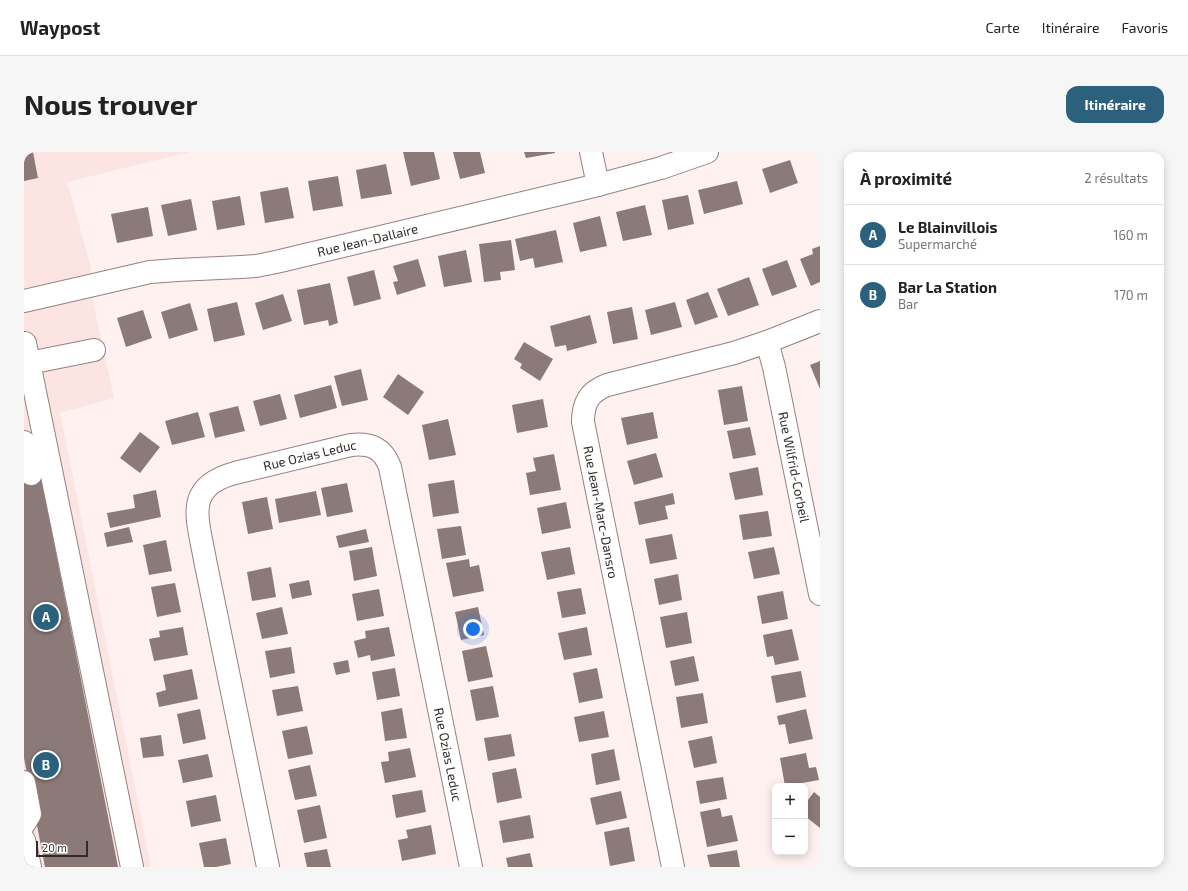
<!DOCTYPE html>
<html lang="fr">
<meta charset="utf-8">
<style>
:root{--surface:#fff;--page:#f6f6f6;--text:#222;--muted:#767676;--line:#e0e0e0;--accent:#2c617d}
body{margin:0;font-family:"Exo 2",sans-serif;background:var(--page);color:var(--text)}
.controls{position:absolute;right:12px;bottom:12px;display:grid;overflow:hidden;border-radius:8px;box-shadow:0 2px 10px #0003}
.controls button{width:36px;height:36px;display:grid;place-items:center;padding:0;border:0;border-bottom:1px solid var(--line);background:var(--surface);color:var(--text);font:20px sans-serif}
.scale{position:absolute;left:12px;bottom:10px;width:52px;box-sizing:border-box;padding-left:4px;border:2px solid #332b2a;border-top:0;font-size:11px;line-height:14px;white-space:nowrap;color:#332b2a;-webkit-text-stroke:3px #fff;paint-order:stroke}
.you{position:absolute;left:449px;top:477px;width:14px;height:14px;margin:-10px;border:3px solid #fff;border-radius:50%;background:#1a73e8;box-shadow:0 0 0 6px #1a73e833}
.badge{display:grid;place-items:center;width:26px;height:26px;border-radius:50%;background:var(--accent);color:#fff;font-size:13px;font-weight:700}
.pin{position:absolute;translate:-50% -50%;border:2px solid #fff;box-shadow:0 1px 4px #0006}
.list{margin:0;padding:0;list-style:none}
h2{display:flex;justify-content:space-between;align-items:center;height:52px;margin:0;padding:0 16px;font-size:17px}
h2 small{font-size:13px;font-weight:400;color:var(--muted)}
.list li{display:grid;grid-template-columns:26px 1fr auto;gap:12px;align-items:center;box-sizing:border-box;height:60px;padding:0 16px;border-top:1px solid var(--line)}
.list b{display:block;font-size:15px;white-space:nowrap}
.list p{margin:0;font-size:13px;white-space:nowrap;color:var(--muted)}
.list em{font-size:13px;font-style:normal;color:var(--muted)}
.map{position:relative;flex:none;width:796px;height:715px;overflow:hidden;border-radius:12px}
header{display:flex;align-items:center;gap:24px;box-sizing:border-box;height:56px;padding:0 20px;background:var(--surface);border-bottom:1px solid var(--line)}
header strong{font-size:19px}
nav{display:flex;gap:22px;margin-inline-start:auto;font-size:14px}
.intro{display:flex;align-items:center;justify-content:space-between;box-sizing:border-box;height:96px;padding:0 24px}
h1{margin:0;font-size:28px}
.button{padding:10px 18px;border-radius:12px;background:var(--accent);color:#fff;font-size:14px;font-weight:700}
main{display:flex;gap:24px;padding:0 24px}
aside{flex:1;background:var(--surface);border-radius:12px;box-shadow:0 2px 10px #0003}
.map>svg:first-child{display:block}
.built{fill:#fbe4e1}
.building{fill:#8c7a78}
.lines{fill:none;stroke-linecap:round;stroke-linejoin:round}
.minor-casing{stroke:#948280;stroke-width:24}
.minor{stroke:#fff;stroke-width:22}
.labels{text-anchor:middle;stroke-width:3;stroke-linejoin:round;paint-order:stroke}
.street-label{font-size:13px;fill:#332b2a;stroke:#fff}
</style>
<header>
<strong>Waypost</strong>
<nav><a>Carte</a><a>Itinéraire</a><a>Favoris</a></nav>
</header>
<div class="intro"><h1>Nous trouver</h1><a class="button">Itinéraire</a></div>
<main>
<div class="map">
<svg width="796" height="715" viewBox="0 0 796 715">
<rect width="100%" height="100%" fill="#fef1f0"/>
<!-- built -->
<path class="built" d="M0,0h166l-123,30 24,85 2,35 21,96 -54,15 91,454h-127z"/>
<!-- building -->
<path class="building" d="M0,0h9l5,26 -14,3z
M379,0h31l6,27 -29,7z
M429,0h27l5,21 -25,6z
M500,0h31v1l-29,5z
M766,8l8,23 -28,10 -8,-24z
M362,12l6,30 -31,5 -5,-29z
M314,24l5,30 -30,5 -5,-30z
M713,29l6,23 -39,10 -6,-24z
M264,35l6,31 -29,5 -5,-31z
M664,43l6,29 -26,6 -6,-30z
M216,44l5,29 -28,5 -5,-29z
M167,47l6,31 -29,6 -7,-31z
M621,53l7,30 -29,6 -7,-29z
M124,55l5,29 -36,7 -6,-29z
M576,64l7,30 -27,6 -7,-29z
M532,78l7,32 -28,6 -2,-10 -13,3 -5,-22z
M487,88l4,30 -15,2 1,8 -17,2 -5,-38z
M796,94v36l-9,4 -11,-27 13,-5 -1,-5z
M442,98l6,32 -28,5 -6,-31z
M394,107l8,27 -29,9 -4,-13 5,-1 -5,-15z
M763,108l10,27 -25,9 -10,-27z
M350,118l7,29 -27,7 -7,-29z
M725,125l10,28 -31,11 -11,-27z
M306,131l8,40 -9,3 -1,-6 -24,5 -7,-35z
M684,140l10,25 -23,8 -9,-25z
M259,142l9,27 -29,9 -8,-27z
M213,150l8,33 -31,7 -7,-33z
M651,150l7,25 -31,8 -6,-25z
M166,151l8,27 -29,9 -8,-27z
M608,155l6,32 -25,5 -6,-32z
M119,158l9,28 -26,9 -9,-29z
M566,163l7,28 -30,8 -1,-6 -11,2 -5,-21z
M500,190l29,17 -13,22 -20,-13 2,-4 -8,-5z
M796,209v28l-10,-24z
M337,217l7,31 -26,6 -8,-30z
M374,222l26,18 -16,23 -25,-18z
M307,233l6,23 -37,10 -6,-23z
M718,234l6,35 -24,4 -6,-35z
M256,242l7,25 -27,7 -7,-25z
M519,247l5,28 -31,6 -5,-28z
M214,254l7,25 -30,7 -6,-25z
M174,260l7,25 -33,8 -7,-24z
M629,260l5,26 -31,7 -6,-27z
M424,267l8,36 -27,5 -7,-35z
M726,275l6,28 -23,4 -6,-28z
M116,280l20,15 -20,26 -20,-15z
M632,301l7,24 -29,8 -7,-24z
M530,302l7,36 -31,5 -4,-22 10,-2 -3,-13z
M734,315l5,28 -28,5 -6,-27z
M16,320l78,395h-73l-21,-109v-282z
M430,328l5,33 -26,4 -5,-33z
M323,331l6,29 -26,5 -6,-29z
M132,338l5,27 -51,11 -3,-15 28,-5 -2,-13z
M292,339l5,24 -42,8 -4,-24z
M649,341l2,11 -10,2 3,13 -29,6 -5,-23z
M243,345l6,32 -25,5 -6,-32z
M542,350l5,26 -29,6 -5,-26z
M744,359l4,25 -29,4 -4,-25z
M437,374l5,29 -24,4 -5,-30z
M105,375l4,15 -26,5 -3,-14z
M342,377l3,13 -30,6 -3,-12z
M648,382l5,25 -27,5 -5,-25z
M142,388l6,31 -23,4 -6,-30z
M348,395l5,29 -23,5 -5,-30z
M546,395l5,27 -28,6 -6,-28z
M750,395l6,27 -26,5 -6,-27z
M445,407l1,8 9,-2 5,26 -31,6 -7,-34z
M247,415l5,30 -24,4 -5,-29z
M654,422l4,26 -23,5 -5,-26z
M285,428l3,15 -20,4 -3,-15z
M151,431l6,29 -24,5 -6,-30z
M557,436l5,26 -24,4 -5,-26z
M355,437l5,27 -27,5 -5,-27z
M759,439l5,28 -26,5 -5,-28z
M258,455l6,27 -26,5 -6,-26z
M454,455l6,28 -23,5 -6,-28z
M663,460l5,31 -26,5 -6,-31z
M159,475l5,28 -34,6 -5,-22 11,-2 -1,-6z
M365,475l6,29 -24,5 -1,-6 -12,3 -4,-17 12,-3 -1,-7z
M563,475l5,28 -28,5 -6,-27z
M768,477l7,31 -24,5 -2,-9 -6,1 -4,-22z
M462,494l7,31 -25,5 -6,-31z
M267,495l4,26 -25,5 -5,-27z
M670,504l5,25 -24,5 -5,-25z
M324,508l2,12 -14,3 -3,-12z
M371,516l5,28 -23,4 -5,-28z
M573,516l6,30 -24,5 -6,-30z
M168,517l6,30 -39,8 -3,-14 10,-3 -3,-15z
M777,519l5,26 -30,6 -5,-27z
M274,534l5,25 -26,5 -5,-26z
M469,534l6,31 -23,4 -6,-31z
M679,541l5,30 -27,5 -5,-31z
M378,556l5,30 -22,3 -4,-29z
M176,557l6,30 -23,5 -6,-30z
M782,557l7,30 -24,5 -4,-20 -6,1 -2,-9z
M580,559l5,26 -30,5 -5,-25z
M283,574l6,28 -25,5 -6,-28z
M487,582l4,22 -27,5 -4,-23z
M137,583l3,21 -21,2 -3,-20z
M688,584l5,27 -23,5 -6,-27z
M386,596l6,29 -31,6 -4,-21 8,-1 -1,-9z
M590,597l6,31 -24,5 -5,-31z
M782,601l3,15 7,-1 3,13 -34,6 -5,-28z
M184,602l5,23 -30,6 -5,-23z
M286,613l7,31 -22,4 -7,-30z
M492,616l6,30 -25,5 -5,-30z
M699,625l4,22 -27,5 -4,-23z
M398,638l4,22 -30,6 -4,-23z
M597,639l6,27 -31,7 -6,-27z
M790,640l6,5v31l-15,-12v-12z
M192,643l5,26 -30,6 -5,-26z
M296,653l7,33 -23,5 -7,-33z
M696,656l2,9 10,-2 6,26 -31,6 -7,-35z
M506,663l4,23 -31,5 -4,-22z
M407,673l5,29 -34,7 -4,-21 10,-2 -2,-8z
M605,675l6,34 -25,5 -6,-34z
M202,686l5,26 -15,3h-12l-5,-24z
M303,697l4,18h-24l-3,-14z
M713,698l3,17h-30l-3,-12z
M506,701l3,14h-25l-2,-9z"/>
<g class="lines">
<defs>
<g id="minor">
<path d="M567,0l7,33"/>
<path id="s1" d="M0,149l126,-29 27,-2 64,-3 15,-1 20,-4 322,-77 63,-17 46,-16"/>
<path id="s2" d="M743,190l7,25 46,227"/>
<path d="M0,191h1l107,524"/>
<path d="M5,211l65,-13"/>
<path d="M0,290l7,32"/>
<path d="M0,630l6,32 -6,10"/>
<path d="M0,688l6,27"/>
<path id="s3" d="M244,715l-63,-307c-7,-41 -22,-73 30,-87l116,-28c20,-2 32,3 39,22l81,400"/>
<path d="M649,715l-90,-445c0,-19 6,-30 24,-37l127,-32 33,-11 53,-21"/>
</g>
</defs>
<!-- minor casing -->
<use href="#minor" class="minor-casing"/>
<!-- minor -->
<use href="#minor" class="minor"/>
</g>
<g class="labels">
<!-- street labels -->
<g class="street-label">
<text dy="5" stroke="none"><textPath href="#s1" startOffset="350">Rue Jean-Dallaire</textPath></text>
<text dy="5" stroke="none"><textPath href="#s3" startOffset="498">Rue Ozias Leduc</textPath></text>
<text dy="5" stroke="none"><textPath href="#s2" startOffset="128">Rue Wilfrid-Corbeil</textPath></text>
<text transform="translate(577 360) rotate(79)" y="5">Rue Jean-Marc-Dansro</text>
<text dy="5" stroke="none"><textPath href="#s3" startOffset="883">Rue Ozias Leduc</textPath></text>
</g>
</g>
</svg>
<div class="controls">
<button>+</button>
<button>−</button>
</div>
<div class="scale">20 m</div>
<div class="you"></div>
<div class="pin badge" style="left:22px;top:465px">A</div>
<div class="pin badge" style="left:22px;top:613px">B</div>
</div>
<aside>
<h2>À proximité<small>2 résultats</small></h2>
<ul class="list">
<li><span class="badge">A</span><div><b>Le Blainvillois</b><p>Supermarché</p></div><em>160 m</em></li>
<li><span class="badge">B</span><div><b>Bar La Station</b><p>Bar</p></div><em>170 m</em></li>
</ul>
</aside>
</main>
